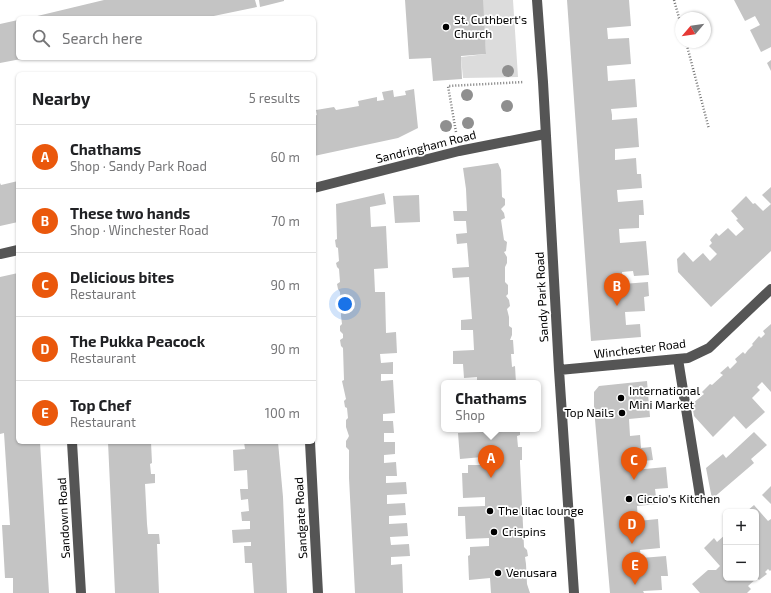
<!DOCTYPE html>
<meta charset="utf-8">
<style>
:root{--surface:#fff;--page:#f6f6f6;--text:#202124;--muted:#757577;--line:#e0e0e0;--accent:#ea580c}
body{margin:0;font-family:"Exo 2",sans-serif;background:var(--page);color:var(--text)}
.controls{position:absolute;right:12px;bottom:12px;display:grid;overflow:hidden;border-radius:6px;box-shadow:0 1px 3px #0004}
.controls button{width:36px;height:36px;display:grid;place-items:center;padding:0;border:0;border-bottom:1px solid var(--line);background:var(--surface);color:var(--text);font:20px sans-serif}
.compass{position:absolute;left:675px;top:12px;width:36px;height:36px;border-radius:50%;background:var(--surface);box-shadow:0 1px 3px #0004;rotate:241deg}
.you{position:absolute;left:345px;top:304px;width:14px;height:14px;margin:-10px;border:3px solid #fff;border-radius:50%;background:#1a73e8;box-shadow:0 0 0 6px #1a73e833}
.badge{display:grid;place-items:center;width:26px;height:26px;border-radius:50%;background:var(--accent);color:#fff;font-size:13px;font-weight:700}
.pin{position:absolute;translate:-50% -33px;filter:drop-shadow(0 1px 2px #0008)}
.pin::after{content:'';position:absolute;top:21px;width:14px;height:12px;background:inherit;clip-path:polygon(0 0,100% 0,50% 100%)}
.popup{position:absolute;left:441px;top:380px;width:100px;height:52px;box-sizing:border-box;display:grid;place-content:center;border-radius:6px;background:var(--surface);filter:drop-shadow(0 1px 3px #0005);font-size:13px;white-space:nowrap;color:var(--muted)}
.popup b{font-size:15px;color:var(--text)}
.popup::after{content:'';position:absolute;left:50%;top:100%;margin-left:-8px;border:8px solid transparent;border-top-color:var(--surface)}
.list{margin:0;padding:0;list-style:none}
h2{display:flex;justify-content:space-between;align-items:center;height:52px;margin:0;padding:0 16px;font-size:17px}
h2 small{font-size:13px;font-weight:400;color:var(--muted)}
.list li{display:grid;grid-template-columns:26px 1fr auto;gap:12px;align-items:center;box-sizing:border-box;height:64px;padding:0 16px;border-top:1px solid var(--line)}
.list b{display:block;font-size:15px;white-space:nowrap}
.list p{margin:0;font-size:13px;white-space:nowrap;color:var(--muted)}
.list em{font-size:13px;font-style:normal;color:var(--muted)}
.icon{flex:none;width:22px;height:22px;fill:none;stroke:currentColor;stroke-width:2;stroke-linecap:round;stroke-linejoin:round}
.map{position:relative;flex:none;width:771px;height:593px;overflow:hidden}
.search{position:absolute;background:var(--surface);box-shadow:0 1px 3px #0004;left:16px;top:16px;width:300px;height:44px;display:flex;align-items:center;gap:10px;box-sizing:border-box;padding:0 14px;border-radius:6px;color:var(--muted);font-size:15px}
.panel{position:absolute;background:var(--surface);box-shadow:0 1px 3px #0004;left:16px;top:72px;width:300px;height:372px;border-radius:6px}
.map>svg:first-child{display:block}
.green{fill:#dcdcdc}
.building{fill:#c4c4c4}
.lines{fill:none;stroke-linecap:round;stroke-linejoin:round}
.path{stroke:#777;stroke-width:2.5;stroke-dasharray:1 2;stroke-linecap:butt}
.minor{stroke:#555;stroke-width:10}
.tree{fill:#8f8f8f}
.poi-dot{fill:#000;stroke:#fff;stroke-width:1.5}
.labels{text-anchor:middle;stroke-width:3.5;stroke-linejoin:round;paint-order:stroke}
.poi-label{font-size:12px;fill:#000;stroke:#fff;text-anchor:start}
.street-label{font-size:12px;fill:#000;stroke:#fff}
</style>
<div class="map">
<svg width="771" height="593" viewBox="0 0 771 593">
<rect width="100%" height="100%" fill="#fff"/>
<!-- green -->
<path class="green" d="M482,0h31l5,77 -55,1 -2,-21 25,-3z"/>
<!-- building -->
<path class="building" d="M104,0h151l2,7 -53,11h-175z
M259,0h25v1l-24,6z
M405,0h78l3,54 -25,2 1,23 -29,2 -2,-23 -22,1z
M567,0h62l2,26 -24,2 1,11 21,-1 2,26 -24,2 1,15 27,-2 2,28 -26,2 1,6v5l25,-2 2,29 -24,2v11l21,-2 1,16h4l1,14 -25,2 1,12 25,-2 1,15h-5v13l-20,1 1,14 26,-2 3,34 -15,1 -1,-5 -11,1 1,12 25,-2 1,14 -5,1 1,14 -20,1 1,13 14,-1 1,13 -50,4z
M734,0h37v47l-10,5 -11,-22 10,-5 -5,-9 -10,5z
M18,20v38l3,1 -21,4v-39z
M771,60v11l-4,-8z
M414,89l4,39 -20,10 -84,18v-40l3,-1 -1,-5 18,-3 2,3 23,-4 -1,-5 19,-4v4l7,-1 -2,-8 11,-2 1,7 12,-2 -1,-4z
M498,163l3,7 1,27 3,2v6l-4,4 3,4 1,5 -4,2 3,20 3,2 -1,9 -2,1 3,5v6l-2,4v15l3,3v9l-2,2 3,4 1,6 -3,3 2,8v9l3,2v7l-2,5h3l1,14h-3l1,13 3,-1 1,17h-39v-6l-13,1 -1,-14h-10v-13l21,-1 -1,-20h-12v-10l11,-1 -3,-42 -16,1 -1,-10 17,-1 -2,-24 -10,1 -1,-10 11,-1 -1,-12h-12l-1,-10h14l-1,-22 -3,-21z
M18,181v41l-18,4v-43l1,2z
M771,187v64l-60,56 -33,-35 -1,-13 7,-7 9,10 10,-9 7,8 7,-7 -8,-8 3,-3 -2,-3 6,-7 3,3 9,-8 8,8 8,-7 -8,-9 2,-1 -7,-8 15,-15 7,8 2,-1 8,8 8,-7 -9,-9z
M384,193l2,11 -16,3 1,20 15,-1 2,42 -14,1 1,23h10l1,41 10,-1 1,21 -17,1 1,9 12,-1v12h-12v7l12,-1 2,33 -12,1v7h10l1,12h-10v9h11v12l-11,1v8l12,-1 1,14h-11v7l20,-1 1,12 -20,1v9l18,-1 1,12 -17,1v8l18,-1 1,13 -18,1 1,8 18,-1 1,12 -19,1v8l11,-1 1,29h-48l-6,-115v-28l-3,-3v-6l2,-3 1,-2 -3,-9v-7l2,-2 -1,-10 -2,-1 -1,-6 2,-2 -4,-18 2,-1 -1,-32 -2,-2 -1,-6 3,-2v-4l-3,-3v-5l2,-2 -1,-8v-3l-2,-2 -1,-6 3,-2 -1,-11 -2,-3 -1,-5 3,-2 -1,-13 -2,-2 -1,-4 3,-2 -1,-13 -2,-1 -1,-7 2,-1 -1,-35z
M419,195l1,27 -25,1 -2,-27z
M18,273v169h22l9,151h-36v-15h-8l-3,-53h8l-6,-92 -4,1v-157z
M771,324v68l-9,-10 -5,5 3,3 -8,8 13,14 -19,17 -12,-13 -21,21 -19,-21 -2,-12 12,-10 -2,-2 8,-8 2,1 11,-10 -3,-2 8,-7 2,3 7,-7 -2,-3 8,-7 2,2 3,-4 5,-5 -1,-1 7,-8 2,2 4,-4 -2,-3z
M647,381l3,36 -21,2 1,17 10,-1 1,13 10,-1 2,13 -19,2v8l32,-3 2,21 -13,1 2,15 -20,2 1,15 20,-2 2,29 -20,2 1,8 25,-2 2,20h-7l1,14 -19,1 1,2h-34l-16,-185v-16l5,-6z
M481,429h39v6l-3,1 1,11h4v13h-2v3l2,41 2,43 3,3 1,6 -3,1 1,7 1,20 3,9h-39l-1,-15 -21,2 -1,-24 2,-1v-8l19,-1v-8l-23,1 -1,-23h-7v-9l27,-1v-9l-22,1 -1,-25h6v-8h14v-8l-22,2 -2,-26 23,-1z
M754,432l13,13 -16,14 3,4 -42,36 -6,-31 17,-14 3,4z
M108,442h43l1,21 -2,1 1,10h4v9l-10,1 2,40 1,10h11l1,10h-3l2,49h-44z
M244,442h34l5,55 4,96h-33l-2,-30h-7l-1,-17h7v-4l-18,1 -1,-13 18,-1v-8h-8l-1,-9 8,-1 -1,-12 -7,1 -1,-11h8l-1,-19 -13,1 -1,-21 12,-1z
M771,486v18l-9,-9z
M754,505l14,16 3,-2v51l-1,1 -2,-2 -3,3 2,2 -8,6 -2,-2 -9,8 3,3 -4,4h-47l-8,-9 16,-14h8l4,-4 -16,-18 10,-10 3,4 9,-8v44h30v-66h-10z"/>
<g class="lines">
<!-- path -->
<path class="path" d="M674,0l7,25
M686,42l23,87
M456,132l-8,-46 76,-4"/>
<!-- minor -->
<path class="minor" d="M537,0l6,82 16,288 15,223
M314,188l145,-37 86,-17
M0,254l18,-4
M678,359l22,137
M559,370l129,-12 21,-10 62,-59
M72,442l9,151
M310,442l8,151"/>
</g>
<!-- trees -->
<g class="tree">
<circle cx="508" cy="71" r="6"/>
<circle cx="467" cy="95" r="6"/>
<circle cx="507" cy="106" r="6"/>
<circle cx="468" cy="123" r="6"/>
<circle cx="446" cy="126" r="6"/>
</g>
<!-- markers -->
<g class="poi-dot">
<circle cx="446" cy="27" r="4"/>
<circle cx="621" cy="398" r="4"/>
<circle cx="622" cy="413" r="4"/>
<circle cx="629" cy="499" r="4"/>
<circle cx="490" cy="511" r="4"/>
<circle cx="494" cy="532" r="4"/>
<circle cx="498" cy="573" r="4"/>
</g>
<g class="labels">
<!-- poi labels -->
<g class="poi-label">
<text x="454" y="24">St. Cuthbert's<tspan x="454" dy="14">Church</tspan></text>
<text x="629" y="395">International<tspan x="629" dy="14">Mini Market</tspan></text>
<text x="614" y="417" text-anchor="end">Top Nails</text>
<text x="637" y="503">Ciccio's Kitchen</text>
<text x="498" y="515">The lilac lounge</text>
<text x="502" y="536">Crispins</text>
<text x="506" y="577">Venusara</text>
</g>
<!-- street labels -->
<g class="street-label">
<text transform="translate(426 147) rotate(-14)" y="4">Sandringham Road</text>
<text transform="translate(542 297) rotate(-93)" y="4">Sandy Park Road</text>
<text transform="translate(640 349) rotate(-7)" y="4">Winchester Road</text>
<text transform="translate(64 518) rotate(-93)" y="4">Sandown Road</text>
<text transform="translate(301 518) rotate(-93)" y="4">Sandgate Road</text>
</g>
</g>
</svg>
<div class="controls">
<button>+</button>
<button>−</button>
</div>
<svg class="compass" viewBox="-18 -18 36 36"><path d="M0-13l5 13h-10z" fill="#e53935"/><path d="M0 13l5-13h-10z" fill="#757577"/></svg>
<div class="you"></div>
<div class="pin badge" style="left:491px;top:478px">A</div>
<div class="popup"><b>Chathams</b>Shop</div>
<div class="pin badge" style="left:617px;top:306px">B</div>
<div class="pin badge" style="left:634px;top:480px">C</div>
<div class="pin badge" style="left:632px;top:544px">D</div>
<div class="pin badge" style="left:635px;top:585px">E</div>
<div class="search"><svg class="icon" aria-label="search" viewBox="0 0 24 24"><circle cx="10" cy="10" r="6"/><path d="M15 15l6 6"/></svg>Search here</div>
<section class="panel">
<h2>Nearby<small>5 results</small></h2>
<ul class="list">
<li><span class="badge">A</span><div><b>Chathams</b><p>Shop · Sandy Park Road</p></div><em>60 m</em></li>
<li><span class="badge">B</span><div><b>These two hands</b><p>Shop · Winchester Road</p></div><em>70 m</em></li>
<li><span class="badge">C</span><div><b>Delicious bites</b><p>Restaurant</p></div><em>90 m</em></li>
<li><span class="badge">D</span><div><b>The Pukka Peacock</b><p>Restaurant</p></div><em>90 m</em></li>
<li><span class="badge">E</span><div><b>Top Chef</b><p>Restaurant</p></div><em>100 m</em></li>
</ul>
</section>
</div>
